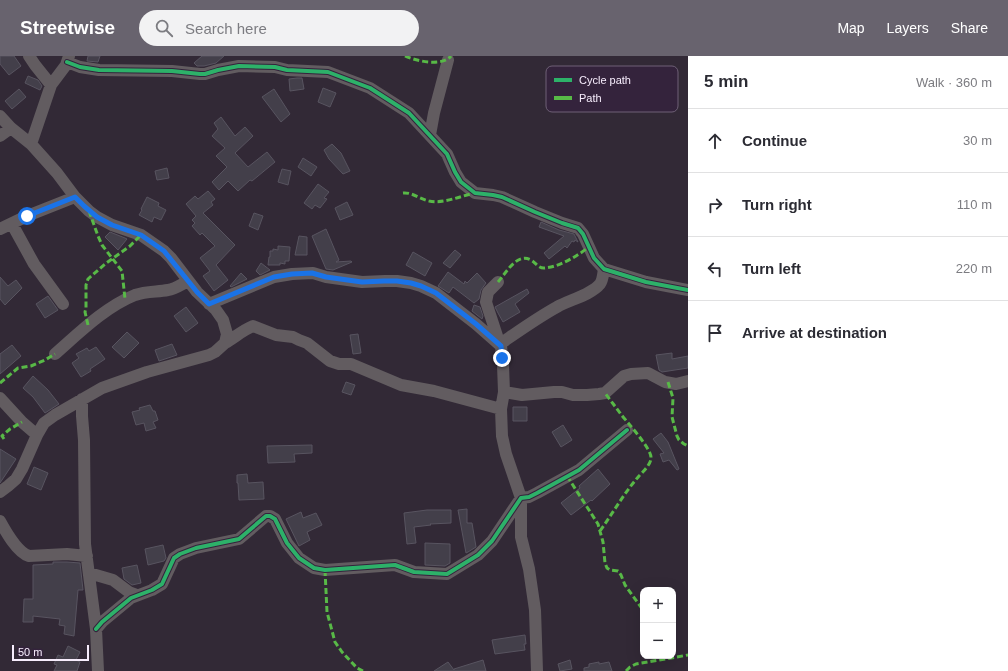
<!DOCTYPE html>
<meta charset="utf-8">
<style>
:root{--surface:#fff;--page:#f2f2f3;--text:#2b2b33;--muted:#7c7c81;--line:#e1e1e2;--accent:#68636e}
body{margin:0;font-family:Helvetica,sans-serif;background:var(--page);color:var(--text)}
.controls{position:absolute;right:12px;bottom:12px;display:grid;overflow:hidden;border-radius:8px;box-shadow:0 4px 16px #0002}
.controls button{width:36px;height:36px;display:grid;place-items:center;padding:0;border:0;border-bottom:1px solid var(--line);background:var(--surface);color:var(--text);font:20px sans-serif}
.scale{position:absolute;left:12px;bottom:10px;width:77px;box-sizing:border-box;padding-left:4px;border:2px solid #f7edfd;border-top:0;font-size:11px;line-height:14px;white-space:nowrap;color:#f7edfd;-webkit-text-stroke:3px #34233c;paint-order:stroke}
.stop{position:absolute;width:12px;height:12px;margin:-9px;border:3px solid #1a73e8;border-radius:50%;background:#fff}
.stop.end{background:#1a73e8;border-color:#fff;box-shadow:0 1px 4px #0008}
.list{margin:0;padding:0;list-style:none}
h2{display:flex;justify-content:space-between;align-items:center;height:52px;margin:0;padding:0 16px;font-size:17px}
h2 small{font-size:13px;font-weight:400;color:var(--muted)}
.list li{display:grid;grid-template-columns:26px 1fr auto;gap:12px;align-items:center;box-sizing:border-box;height:64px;padding:0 16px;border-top:1px solid var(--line)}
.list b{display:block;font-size:15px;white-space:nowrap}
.list em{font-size:13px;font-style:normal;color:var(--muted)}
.icon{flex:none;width:22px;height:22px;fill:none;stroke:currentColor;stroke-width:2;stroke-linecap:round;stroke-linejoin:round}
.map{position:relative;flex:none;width:688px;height:615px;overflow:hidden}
header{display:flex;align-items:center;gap:24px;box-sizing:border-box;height:56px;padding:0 20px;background:var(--accent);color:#fff}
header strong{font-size:19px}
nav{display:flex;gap:22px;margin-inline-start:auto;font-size:14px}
.search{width:280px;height:36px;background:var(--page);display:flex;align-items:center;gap:10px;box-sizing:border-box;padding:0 14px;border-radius:22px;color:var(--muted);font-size:15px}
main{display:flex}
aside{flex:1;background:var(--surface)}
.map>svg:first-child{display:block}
.building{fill:#433f4a;stroke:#585460}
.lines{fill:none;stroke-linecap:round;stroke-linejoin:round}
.minor{stroke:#625c60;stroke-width:12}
.quiet{stroke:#58b947;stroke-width:3;stroke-dasharray:6 3;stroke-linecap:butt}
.cycleway-casing{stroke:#34233c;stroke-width:6}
.cycleway{stroke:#2db169;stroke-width:4}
.route{stroke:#1a73e8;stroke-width:5}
.key{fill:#34233c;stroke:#6e6076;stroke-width:1}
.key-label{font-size:11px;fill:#f7edfd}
</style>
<header>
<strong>Streetwise</strong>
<div class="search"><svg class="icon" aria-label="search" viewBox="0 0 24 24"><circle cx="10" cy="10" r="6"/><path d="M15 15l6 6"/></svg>Search here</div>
<nav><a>Map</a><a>Layers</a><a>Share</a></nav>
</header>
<main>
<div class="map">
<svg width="688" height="615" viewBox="0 0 688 615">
<rect width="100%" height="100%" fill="#322936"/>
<!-- building -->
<path class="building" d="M0,0h14l7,10 -12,9 -9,-11z
M88,0h12l-2,6 -11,-1z
M202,0h22l-8,7 -12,3h-7l-3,-3z
M28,20l10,4 4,6 -2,4 -15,-7z
M297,22h5l2,11 -14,2 -1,-12z
M323,32l13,5 -6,14 -12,-5z
M19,33l7,8 -14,12 -7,-8z
M274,33l16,25 -9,8 -19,-25z
M221,61l14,19 10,-9 8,9 -18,17 13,14 19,-15 8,10 -23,19 -2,-1 -12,11 -10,-10 -9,9 -7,-8 15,-15 -11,-11 9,-8 -13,-12 6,-7 -4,-6z
M332,88l9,9 9,18 -7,3 -14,-15 -5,-9z
M303,102l14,9 -6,9 -13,-9z
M167,112l2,10 -12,2 -2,-9z
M282,113l9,2 -3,14 -10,-3z
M318,128l11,8 -5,6 3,1 -7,9 -5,-3 -3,4 -8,-6z
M208,135l7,8 -4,3 2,3 -10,8 32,32 -19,20 12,15 -14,11 -11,-15 7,-5 -10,-13 15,-12 -13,-13 -2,2 -8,-9 3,-3 -3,-3 4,-4 -10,-12 9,-8 3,3z
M147,141l12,6 -1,3 8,4 -5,10 -7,-3 -2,5 -13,-7 3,-5 -1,-1z
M347,146l6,13 -13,5 -5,-12z
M254,157l9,3 -5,14 -9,-4z
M541,166l18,8 15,4 4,8 -3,-2 -1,2 -2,-1 -5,7 -2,-2 -16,13 -5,-6 20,-17 -25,-9z
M326,173l13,31 -3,2 15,-1 1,1 -19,8 -7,-1 -14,-33z
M110,176l15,6 2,1 -9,11 -13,-13z
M299,180l8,1v18h-12z
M278,190l12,1 -1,14h-4v3l-5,-1v2h-12l1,-8h1v-6h3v-2l5,1z
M455,194l6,5 -11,13 -7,-5z
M413,196l19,11 -7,13 -19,-11z
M261,207l9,7 -10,5 -4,-4z
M448,216l16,12 1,-3 2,2 10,-10 9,10 -5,7 -2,9 -5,4 -21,-16 -4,6 -11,-7z
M241,217l6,6 -16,8 -1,-1z
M0,221l8,9 8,-6 6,8 -17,17 -5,-6z
M527,233l2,4 -14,11 5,8 -17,10 -5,-9 -3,-6z
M48,240l10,14 -13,8 -9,-14z
M474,249l6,2 3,9 -1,3 -10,-8z
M186,251l12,16 -12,9 -12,-16z
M127,276l12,11 -15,15 -12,-11z
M358,278l3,19 -8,1 -3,-19z
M172,288l5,11 -18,6 -4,-11z
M12,289l9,11 -21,18v-20z
M96,291l9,12 -15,10 1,2 -10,6 -9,-14 7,-5 -3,-4 11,-6 2,3z
M672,297v6l16,-3v12l-26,4 -3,-2 -3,-15z
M33,320l15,14 11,14 -14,9 -12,-16 -10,-9z
M346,326l9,3 -4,10 -9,-3z
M150,349l3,6h2l3,9 -5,2 3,6 -10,3 -2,-8 -8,2 -4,-13 8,-2 -1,-2z
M513,351h14v14h-14z
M563,369l9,15 -11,7 -9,-15z
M661,377l7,9 11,27 -2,1 -8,-10 -6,2 -3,-8 4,-1 -11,-14z
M312,389v8l-18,1 1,8 -27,1 -1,-17z
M0,393l16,10 -16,24z
M34,411l14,6 -7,17 -14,-6z
M598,413l12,15 -18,17 -1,-1 -20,15 -10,-12 19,-15 -1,-2z
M247,418l1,9 15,-1 1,17 -25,1 -1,-17h-1v-8z
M467,453v14h5l4,24 -8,5 -2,1 -8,-43z
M427,454h24v13l-21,1 1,1 -17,2 2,16 -9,1 -3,-31z
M301,456l2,6 13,-5 6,12 -15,7 3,8 -11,6 -13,-27z
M425,487l25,1v19l-5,3 -20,-1z
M163,489l3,13 -2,3 -16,4 -3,-16z
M53,506h14l13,1 3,27h-5l-4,46 -10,-2 1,-8 -6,-1 1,-6 -27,-3v6h-10l1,-23h9v-34l20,-1z
M137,509l4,18 -9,2 -8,-6 -2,-11z
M525,579l1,9h-2l1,6 -30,4 -3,-14z
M68,590l12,6 -4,8 4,2 -3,9h-23l3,-6 -3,-1 4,-9 5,2z
M483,604l3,11h-52l14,-9 6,8v-1z
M570,604l2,9 -12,2 -2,-7z
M599,606v2l10,-2 3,9h-28v-3l5,-1v-3z"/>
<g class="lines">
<!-- minor -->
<path class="minor" d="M29,0l6,9 16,20
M67,6l13,5 19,3 73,1 28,3h5l13,-4 21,-4 36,1 12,3 41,2 42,16 39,25 38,41 8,18 6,10 14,11 18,2 9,2 33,15 27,11 16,5 5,6 11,24 10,11 42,13 42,8
M0,60l11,12 20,16 26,29 18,24 14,14 8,6 15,8 29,10 23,16 7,7 26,34 19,18 7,10 4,14 -2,9 -10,9 -6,3 -62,17 -45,16 -47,27 -11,8 -7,12 -15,34 -6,10 -8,7 -8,6
M430,79l4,-22 14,-53
M0,80l11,-8
M31,88l20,-59 15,-20 3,-9
M12,168l22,40 29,40
M0,173l27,-13 48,-19
M498,226l-10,10 -2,10 14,43
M209,248l65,-27 18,-3 21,-1 13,4 36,5 23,-1h12l14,2 10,3 15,7 40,31 25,22 2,19 1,27 -3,17 1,27 4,18 15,44v39l8,32 6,41 2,61
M225,287c9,-5 18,-13 28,-17l23,9 17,2 6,3 8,3 23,18 9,3h12l50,21 33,6 67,18
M500,288c19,-13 37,-26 57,-37 12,-7 34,-12 43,-23 3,-4 3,-10 4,-15
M55,298c24,-21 50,-47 80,-59 11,-4 22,-3 33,-5 7,-1 14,-6 20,-9
M504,336l18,3 32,-3h8l11,3h14l12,-1 6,-1 19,-17 7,-2 17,-1 17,9 11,2 12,-3
M0,342l22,24 15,13
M82,343v17l2,24 1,104 11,85 2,42
M0,465c6,11 17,31 29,35l38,-2 20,2
M89,517l24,7 16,12 8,3
M96,573l6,-7 29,-24 21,-8 10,-6 12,-26 6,-4 16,-6 43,-9 27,-23h4l5,3 12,24 12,15 15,10 11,2 70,-5 19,7 33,2 31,-19 14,-14 29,-43 8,-1 8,-4 42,-23 48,-40"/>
<!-- quiet -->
<path class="quiet" d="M405,0c11,5 37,11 46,0
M403,137c9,-1 17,6 26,8 15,3 31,-5 46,-8
M89,155l9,25 4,9 20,26 3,28
M498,226c8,-9 19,-30 33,-22 5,3 7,8 13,8 16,-1 33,-12 45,-21
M88,269l-3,-13 1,-4v-23l2,-6 17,-15 25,-18 11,-11
M668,326l5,16 -1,19 5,19 2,4 5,4 4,2
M0,327l18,-15 13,-2 14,-6 10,-6
M4,383l-2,-3 8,-7 12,-7
M567,420l31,48 5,18 2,21 2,5 3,2 8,1 3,4 4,10 18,25
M600,475c13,-18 24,-38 39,-55 4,-4 12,-12 12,-18 1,-9 -25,-37 -31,-45 -5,-7 -10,-13 -15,-20
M325,514l2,42 8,30 7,10 15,16 6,3
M626,615l4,-4 6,-3 52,-9"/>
<defs>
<path id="cycleway" d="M67,6l13,5 19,3 73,1 28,3h5l13,-4 21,-4 36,1 12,3 41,2 42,16 39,25 38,41 8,18 6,10 14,11 18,2 9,2 33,15 27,11 16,5 5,6 11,24 10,11 42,13 42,8
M96,573l6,-7 29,-24 21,-8 10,-6 12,-26 6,-4 16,-6 43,-9 27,-23h4l5,3 12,24 12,15 15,10 11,2 70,-5 19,7 33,2 31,-19 14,-14 29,-43 8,-1 8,-4 42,-23 48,-40"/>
</defs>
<!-- cycleway casing -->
<use href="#cycleway" class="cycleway-casing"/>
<!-- cycleway -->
<use href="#cycleway" class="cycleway"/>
</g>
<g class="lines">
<!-- route -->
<path class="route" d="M27,160l48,-19 9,9 13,11 15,8 29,10 23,16 33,41 12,12 65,-27 18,-3 20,-1 14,4 36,5 22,-1h13l14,2 10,3 15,7 40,31 25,22 1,12"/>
</g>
<!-- legend -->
<rect x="546" y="10" width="132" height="46" rx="6" class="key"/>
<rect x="554" y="22" width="18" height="4" fill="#2db169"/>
<rect x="554" y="40" width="18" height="4" fill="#58b947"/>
<g class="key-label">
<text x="579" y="28">Cycle path</text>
<text x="579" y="46">Path</text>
</g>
</svg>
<div class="controls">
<button>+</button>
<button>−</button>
</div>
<div class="scale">50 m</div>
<div class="stop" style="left:27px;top:160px"></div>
<div class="stop end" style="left:502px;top:302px"></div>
</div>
<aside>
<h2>5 min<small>Walk · 360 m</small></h2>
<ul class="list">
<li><svg class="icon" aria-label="ahead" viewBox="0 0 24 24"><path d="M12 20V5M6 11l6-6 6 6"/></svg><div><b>Continue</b></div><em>30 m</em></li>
<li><svg class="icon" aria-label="right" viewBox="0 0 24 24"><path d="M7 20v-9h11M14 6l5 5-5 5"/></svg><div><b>Turn right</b></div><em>110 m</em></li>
<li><svg class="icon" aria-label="left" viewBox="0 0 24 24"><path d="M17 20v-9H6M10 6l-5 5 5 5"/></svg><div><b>Turn left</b></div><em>220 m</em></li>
<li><svg class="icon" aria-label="arrive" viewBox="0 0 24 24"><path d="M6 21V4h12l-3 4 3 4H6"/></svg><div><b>Arrive at destination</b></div></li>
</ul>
</aside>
</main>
